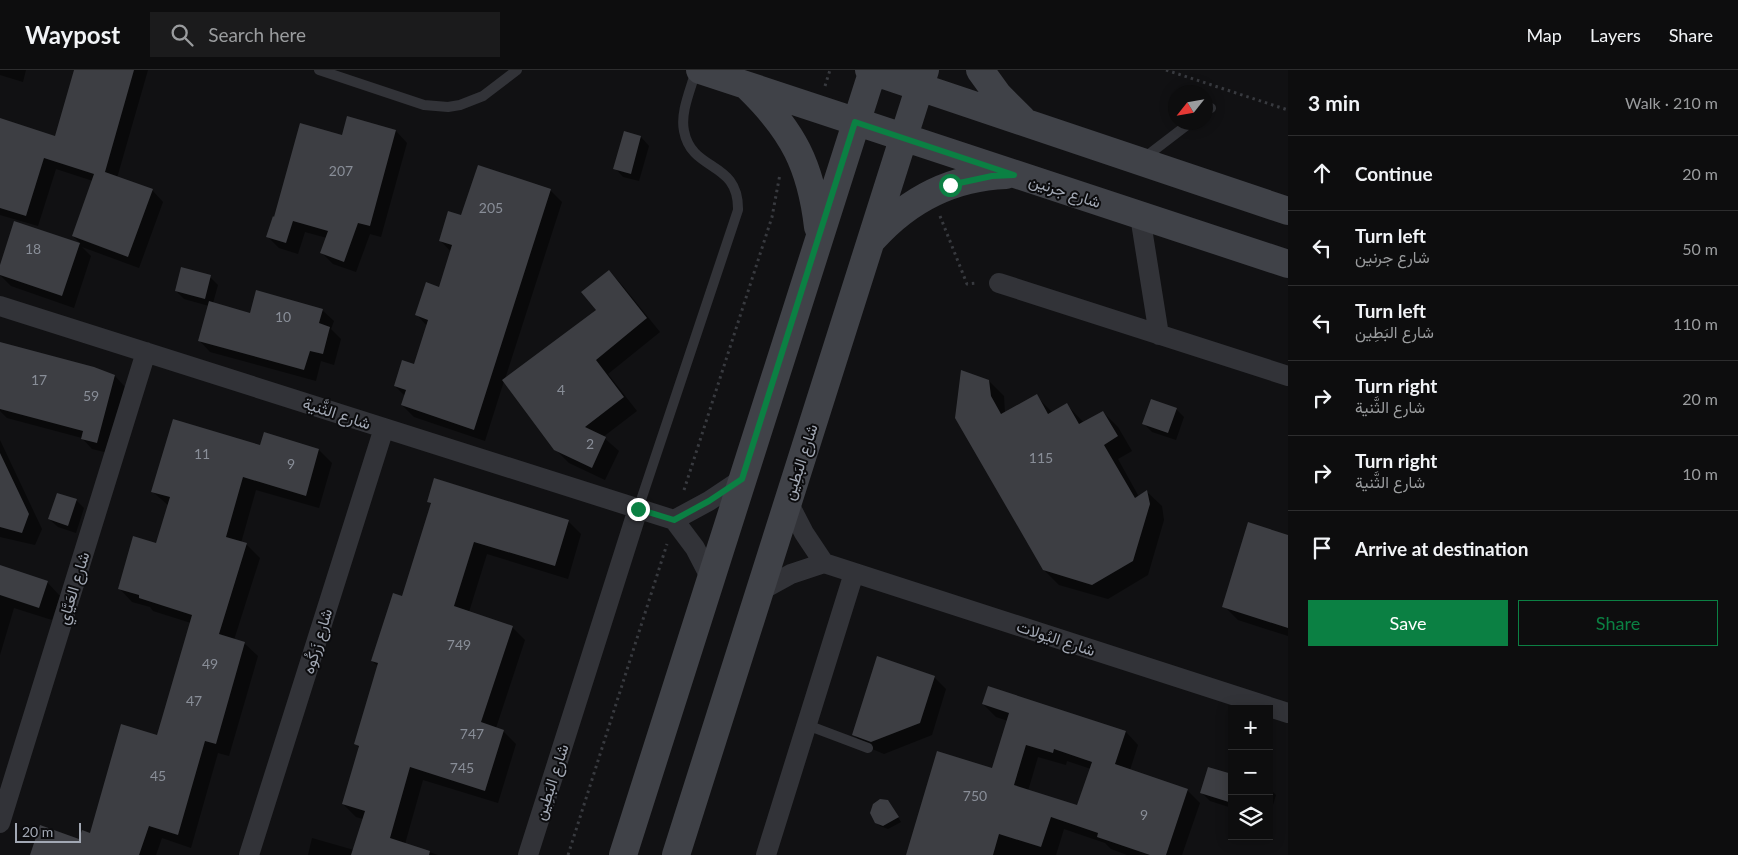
<!DOCTYPE html>
<meta charset="utf-8">
<style>
:root{--surface:#0d0d0e;--page:#1b1b1c;--text:#f1f3f6;--muted:#9a9c9e;--line:#2d2d2e;--accent:#0b8043}
body{margin:0;font-family:Lato,Vazirmatn,sans-serif;background:var(--page);color:var(--text)}
.controls{position:absolute;right:15px;bottom:15px;display:grid;overflow:hidden;border-radius:0px;box-shadow:0 2px 12px #0003}
.controls button{width:45px;height:45px;display:grid;place-items:center;padding:0;border:0;border-bottom:1px solid var(--line);background:var(--surface);color:var(--text);font:25px sans-serif}
.compass{position:absolute;left:1168px;top:15px;width:45px;height:45px;border-radius:50%;background:var(--surface);box-shadow:0 2px 12px #0003;rotate:239deg}
.scale{position:absolute;left:15px;bottom:12px;width:66px;box-sizing:border-box;padding-left:5px;border:2px solid #a2a8b4;border-top:0;font-size:14px;line-height:18px;white-space:nowrap;color:#a2a8b4;-webkit-text-stroke:4px #0c0c0e;paint-order:stroke}
.stop{position:absolute;width:15px;height:15px;margin:-11px;border:4px solid #0b8043;border-radius:50%;background:#fff}
.stop.end{background:#0b8043;border-color:#fff;box-shadow:0 1px 5px #0008}
.list{margin:0;padding:0;list-style:none}
h2{display:flex;justify-content:space-between;align-items:center;height:65px;margin:0;padding:0 20px;font-size:21px}
h2 small{font-size:16px;font-weight:400;color:var(--muted)}
.list li{display:grid;grid-template-columns:32px 1fr auto;gap:15px;align-items:center;box-sizing:border-box;height:75px;padding:0 20px;border-top:1px solid var(--line)}
.list b{display:block;font-size:19px;white-space:nowrap}
.list p{margin:0;font-size:16px;white-space:nowrap;color:var(--muted)}
.list em{font-size:16px;font-style:normal;color:var(--muted)}
.actions{display:flex;gap:10px;padding:15px 20px}
.actions a{flex:1;padding:11px 0;border:1px solid var(--accent);border-radius:0px;text-align:center;font-size:18px;color:var(--accent)}
.actions .main{background:var(--accent);color:#fff}
.icon{flex:none;width:28px;height:28px;fill:none;stroke:currentColor;stroke-width:2;stroke-linecap:round;stroke-linejoin:round}
.map{position:relative;flex:none;width:1288px;height:785px;overflow:hidden}
header{display:flex;align-items:center;gap:30px;box-sizing:border-box;height:70px;padding:0 25px;background:var(--surface);border-bottom:1px solid var(--line)}
header strong{font-size:24px}
nav{display:flex;gap:28px;margin-inline-start:auto;font-size:18px}
.search{width:350px;height:45px;background:var(--page);display:flex;align-items:center;gap:12px;box-sizing:border-box;padding:0 18px;border-radius:0px;color:var(--muted);font-size:19px}
main{display:flex}
aside{flex:1;background:var(--surface)}
.map>svg:first-child{display:block}
.shadow{fill:#0007;fill-rule:evenodd}
.building{fill:#3d3e43;fill-rule:evenodd}
.lines{fill:none;stroke-linecap:round;stroke-linejoin:round}
.path{stroke:#383a3f;stroke-width:3;stroke-dasharray:2.5 4;stroke-linecap:butt}
.service{stroke:#323338;stroke-width:10}
.minor{stroke:#323338;stroke-width:20}
.secondary{stroke:#404248;stroke-width:28}
.route{stroke:#0b8043;stroke-width:6}
.labels{text-anchor:middle;stroke-width:4;stroke-linejoin:round;paint-order:stroke}
.number-label{font-size:14px;fill:#898e98}
.street-label{font-size:16px;fill:#a2a8b4;stroke:#0c0c0e}
</style>
<header>
<strong>Waypost</strong>
<div class="search"><svg class="icon" aria-label="search" viewBox="0 0 24 24"><circle cx="10" cy="10" r="6"/><path d="M15 15l6 6"/></svg>Search here</div>
<nav><a>Map</a><a>Layers</a><a>Share</a></nav>
</header>
<main>
<div class="map">
<svg width="1288" height="785" viewBox="0 0 1288 785">
<rect width="100%" height="100%" fill="#111113"/>
<!-- shadow -->
<path class="shadow" d="M0,0h26l-3,12 -23,-7z
M75,0h73l-31,108 35,12 11,12 -24,66 -57,-21 9,9 -17,52 -63,-22 -11,-11v-6l15,-47 66,22 -8,-8 20,-55 -37,-12 -18,57 -38,-11v-95l56,17z
M396,61l11,12 -26,94 -11,-3 -14,38 -23,-8 -11,-11 5,-15 -22,-6 -7,22 -19,-6 -12,-12 76,-100z
M625,63l16,4 8,9 -10,35 -16,-4 -8,-9z
M550,120l12,12 -57,177 92,-69 12,-39 13,14 38,47 -52,42 29,37 -34,26 16,14 -14,29 -36,-17 -14,-14 -51,-68 -19,60 -71,-24 -12,-12 3,-9 -10,-10 20,-20 12,-40 -10,-11 23,-27 11,-36 -11,-12 22,-23z
M210,207l8,8 -5,18 37,12 72,-5 12,11 -3,8 10,10 -7,26 -13,-4 -5,20 -106,-29 -11,-12 10,-34 -25,-7 -8,-8z
M0,273l115,33 10,11 -17,66 -16,-4 -10,-11 -75,-20 -7,-7z
M989,311l15,15 1,17 31,-17 17,17 14,-8 17,18 19,-11 15,15 14,24 -14,8 21,38 8,-5 15,14 2,14 -16,55 -40,24 -49,-14 -15,-15 -88,-153z
M1176,339l8,8 -8,23 -24,-8 -8,-8z
M0,370l42,89 -7,16 -35,-8z
M261,377l58,3 13,13 -13,45 -63,-18 -15,53 5,1 14,14 -26,82 10,3 14,13 -29,100 -11,-3 -27,95 -29,-10 -6,17h-125l49,-14 11,-7 67,-98 33,-113 -38,-12 -3,-4 -18,-5 -13,-14 38,-43 12,-39 -16,-14z
M76,430l8,8 -8,25 -18,-6 -9,-8z
M428,431l140,20 13,13 -13,45 -81,-25 -18,58 43,15 13,13 -29,88 7,3 13,13 -18,59 -75,-23 -18,64 33,11h-130l4,-17 42,12 9,-31 -7,-2 -13,-13 16,-56 -3,-4 23,-77 -7,-6 31,-64 29,-92z
M1288,466v100l-50,-16 -14,-14z
M0,497l47,15 13,14 -8,24 -38,-12 -14,47z
M934,607l12,12 -14,46 -48,19 -19,-8 -12,-12z
M988,618l138,44 12,13 -8,25 57,20 13,13 -18,52h-55l-16,-6 -6,-6 -41,-14 -8,26h-148l85,-85 15,-49 -12,-4 -13,-13zM1038,687l28,8 1,-4 24,8 -13,38 -50,-16z
M1232,706v32l-22,-7 -9,-9z
M1269,718l7,7 -7,23z
M889,733l12,19 -13,7 -8,-3 -4,-4z"/>
<!-- building -->
<path class="building" d="M74,0h60l-29,102 48,17 -25,68 -56,-21 22,-62 -50,-16 -18,58 -26,-8v-90l55,18z
M347,46l49,14 -26,96 -12,-3 -14,39 -24,-9 8,-22 -35,-10 -7,22 -20,-6 7,-21 1,1 26,-94 42,12z
M624,61l17,5 -10,38 -18,-5z
M478,95l73,24 -77,241 -73,-25 5,-15 -12,-4 8,-26 12,4 14,-44 -13,-5 11,-33 13,5 13,-42 -13,-4 9,-30 13,4z
M14,151l66,22 -18,53 -62,-21v-10z
M181,197l30,8 -6,24 -30,-8z
M609,200l38,48 -51,42 28,37 -39,30 21,10 -14,31 -38,-18 -52,-70 94,-70 -15,-18z
M256,220l67,19 -4,14 11,4 -7,27 -13,-3 -6,19 -106,-29 11,-40 41,12z
M0,272l94,25 21,8 -18,68 -16,-4 2,-8 -83,-22z
M961,300l28,10 2,16 10,18 36,-20 11,20 19,-11 12,21 24,-13 15,25 -14,9 31,53 12,-8 3,14 -17,57 -41,24 -49,-15 -88,-152z
M1151,329l26,9 -9,25 -26,-9z
M173,349l87,26 4,-13 55,17 -13,47 -63,-19 -17,60 21,6 -28,91 26,8 -29,102 -11,-3 -27,94 -29,-9 -10,29h-109l10,-30 39,14 3,-9 8,3 31,-109 36,11 35,-120 -53,-17v-3l-21,-6 15,-53 23,7 14,-46 -19,-5z
M0,383l29,61 -7,19 -22,-6z
M434,408l135,42 -14,46 -81,-24 -20,64 59,20 -32,96 23,8 -19,61 -75,-24 -20,71 40,13 -1,4h-78l14,-44 -23,-7 17,-58 -5,-2 24,-81 -7,-2 22,-68 9,3 29,-93 -4,-1z
M57,423l20,6 -9,27 -20,-7z
M1248,452l40,13v93l-66,-21z
M0,495l48,16 -9,27 -39,-13z
M877,586l58,20 -15,47 -49,19 -19,-7z
M988,616l138,45 -11,33 73,25 -22,66h-16l-53,-18 1,-4 -47,-16 -10,30 -42,-13 -6,21h-87l31,-104 55,17 17,-55 -27,-9zM1026,675l27,8 1,-4 38,13 -15,43 -63,-20z
M1208,697l24,7v29l-32,-10z
M880,729l8,1 11,17 -16,9 -8,-3 -5,-10 3,-9z"/>
<g class="lines">
<!-- path -->
<path class="path" d="M1166,0l122,40
M825,16l5,-16
M940,146l27,68 11,-1
M684,420l88,-273 8,-43
M568,785l99,-311"/>
<!-- service -->
<path class="service" d="M319,0l105,35 24,2 12,-2 23,-9 34,-26
M1206,41l5,-3
M1144,88l47,-36
M638,439l100,-299c1,-50 -46,-37 -54,-79 -4,-19 7,-42 12,-61
M807,655l61,23"/>
<!-- minor -->
<path class="minor" d="M1140,146l19,119
M999,213l289,93
M0,236l674,214 21,28 16,31
M788,432l16,31 20,30 464,150
M674,450l35,-19 33,-22
M760,521l31,-17 33,-11
M0,753l146,-471
M249,785l135,-427
M528,785l110,-346
M766,785l88,-282"/>
<!-- secondary -->
<path class="secondary" d="M700,0l588,194
M869,0l419,141
M980,0l18,25 24,24
M749,18c44,43 62,78 69,139
M873,169c35,-39 80,-62 133,-64
M623,785l250,-785
M676,785l249,-785"/>
</g>
<g class="lines">
<!-- route -->
<path class="route" d="M638,439l36,11 35,-19 33,-22 113,-357 159,53 -22,1 -42,9"/>
</g>
<g class="labels">
<!-- number labels -->
<g class="number-label">
<text x="341" y="106">207</text>
<text x="491" y="143">205</text>
<text x="33" y="184">18</text>
<text x="283" y="252">10</text>
<text x="39" y="315">17</text>
<text x="561" y="325">4</text>
<text x="91" y="331">59</text>
<text x="590" y="379">2</text>
<text x="202" y="389">11</text>
<text x="1041" y="393">115</text>
<text x="291" y="399">9</text>
<text x="459" y="580">749</text>
<text x="210" y="599">49</text>
<text x="194" y="636">47</text>
<text x="472" y="669">747</text>
<text x="462" y="703">745</text>
<text x="158" y="711">45</text>
<text x="975" y="731">750</text>
<text x="1144" y="750">9</text>
</g>
<!-- street labels -->
<g class="street-label">
<text transform="translate(1065 121) rotate(18)" y="6">شارع جرنين</text>
<text transform="translate(337 343) rotate(18)" y="6">شارع الثَّنية</text>
<text transform="translate(800 392) rotate(-72)" y="6">شارع البَطِين</text>
<text transform="translate(73 518) rotate(-73)" y="6">شارع العَيَّاي</text>
<text transform="translate(1056 568) rotate(18)" y="6">شارع اليُولات</text>
<text transform="translate(317 571) rotate(-73)" y="6">شارع زَركُوه</text>
<text transform="translate(551 712) rotate(-72)" y="6">شارع البَطِين</text>
</g>
</g>
</svg>
<div class="controls">
<button>+</button>
<button>−</button>
<button><svg class="icon" aria-label="layers" viewBox="0 0 24 24"><path d="M12 4l9 5-9 5-9-5zM3 14l9 5 9-5"/></svg></button>
</div>
<svg class="compass" viewBox="-18 -18 36 36"><path d="M0-13l5 13h-10z" fill="#e53935"/><path d="M0 13l5-13h-10z" fill="#9a9c9e"/></svg>
<div class="scale">20 m</div>
<div class="stop" style="left:950px;top:115px"></div>
<div class="stop end" style="left:638px;top:439px"></div>
</div>
<aside>
<h2>3 min<small>Walk · 210 m</small></h2>
<ul class="list">
<li><svg class="icon" aria-label="ahead" viewBox="0 0 24 24"><path d="M12 20V5M6 11l6-6 6 6"/></svg><div><b>Continue</b></div><em>20 m</em></li>
<li><svg class="icon" aria-label="left" viewBox="0 0 24 24"><path d="M17 20v-9H6M10 6l-5 5 5 5"/></svg><div><b>Turn left</b><p>شارع جرنين</p></div><em>50 m</em></li>
<li><svg class="icon" aria-label="left" viewBox="0 0 24 24"><path d="M17 20v-9H6M10 6l-5 5 5 5"/></svg><div><b>Turn left</b><p>شارع البَطِين</p></div><em>110 m</em></li>
<li><svg class="icon" aria-label="right" viewBox="0 0 24 24"><path d="M7 20v-9h11M14 6l5 5-5 5"/></svg><div><b>Turn right</b><p>شارع الثَّنية</p></div><em>20 m</em></li>
<li><svg class="icon" aria-label="right" viewBox="0 0 24 24"><path d="M7 20v-9h11M14 6l5 5-5 5"/></svg><div><b>Turn right</b><p>شارع الثَّنية</p></div><em>10 m</em></li>
<li><svg class="icon" aria-label="arrive" viewBox="0 0 24 24"><path d="M6 21V4h12l-3 4 3 4H6"/></svg><div><b>Arrive at destination</b></div></li>
</ul>
<div class="actions"><a class="main">Save</a><a>Share</a></div>
</aside>
</main>
